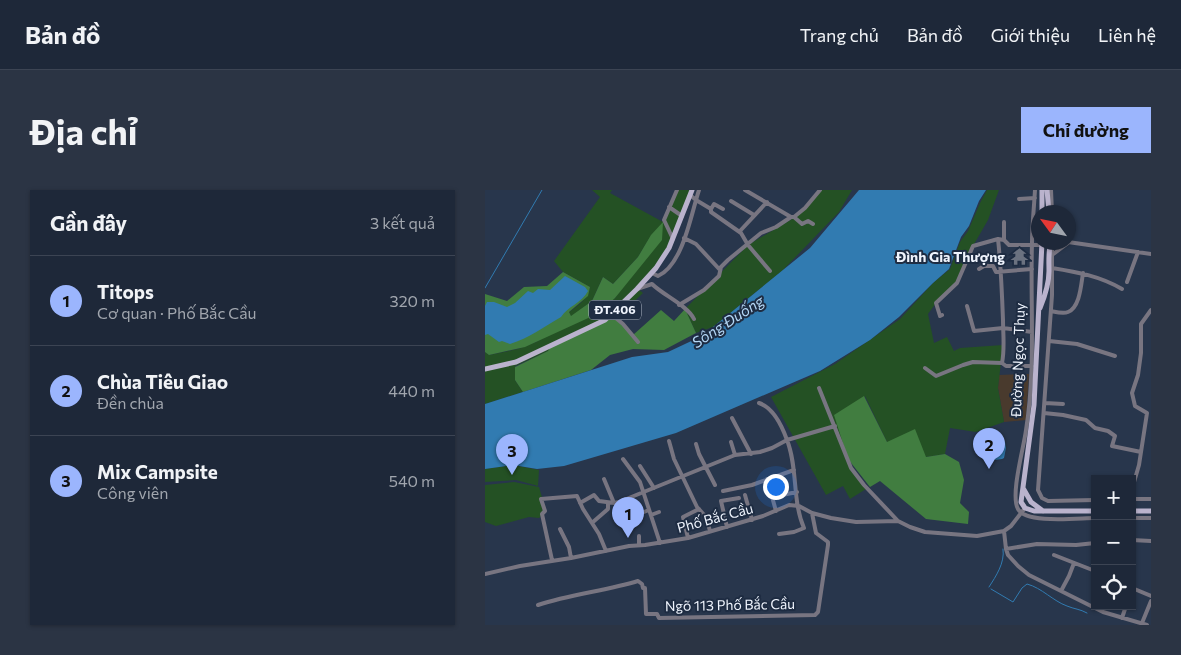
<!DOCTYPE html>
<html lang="vi">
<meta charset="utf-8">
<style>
:root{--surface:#1e2839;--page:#2b3444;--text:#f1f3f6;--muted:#a1a6ae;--line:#3c4453;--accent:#9bb5fd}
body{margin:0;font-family:Commissioner,sans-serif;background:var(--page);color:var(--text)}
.controls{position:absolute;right:15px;bottom:15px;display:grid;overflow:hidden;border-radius:0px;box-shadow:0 1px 4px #0004}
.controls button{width:45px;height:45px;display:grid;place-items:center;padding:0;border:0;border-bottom:1px solid var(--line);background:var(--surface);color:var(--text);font:25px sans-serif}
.compass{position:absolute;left:546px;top:15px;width:45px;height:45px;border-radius:50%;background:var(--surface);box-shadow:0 1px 4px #0004;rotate:303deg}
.you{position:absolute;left:290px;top:296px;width:18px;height:18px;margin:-12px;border:4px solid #fff;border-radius:50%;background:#1a73e8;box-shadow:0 0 0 8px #1a73e833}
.badge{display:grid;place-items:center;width:32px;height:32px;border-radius:50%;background:var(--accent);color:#111;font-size:16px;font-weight:700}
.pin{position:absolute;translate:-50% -41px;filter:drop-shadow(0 1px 2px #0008)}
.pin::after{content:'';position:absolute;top:26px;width:18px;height:15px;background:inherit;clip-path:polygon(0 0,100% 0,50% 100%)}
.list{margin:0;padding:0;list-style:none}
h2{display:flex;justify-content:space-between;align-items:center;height:65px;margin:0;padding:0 20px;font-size:21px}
h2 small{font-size:16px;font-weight:400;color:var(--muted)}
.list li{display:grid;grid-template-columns:32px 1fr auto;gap:15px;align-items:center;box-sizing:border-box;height:90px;padding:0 20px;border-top:1px solid var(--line)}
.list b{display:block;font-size:19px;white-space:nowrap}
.list p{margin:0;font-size:16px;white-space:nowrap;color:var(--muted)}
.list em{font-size:16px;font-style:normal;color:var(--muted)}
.icon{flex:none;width:28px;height:28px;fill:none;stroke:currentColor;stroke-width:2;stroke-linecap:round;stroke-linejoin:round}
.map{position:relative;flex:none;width:666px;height:435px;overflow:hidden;border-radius:0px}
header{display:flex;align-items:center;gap:30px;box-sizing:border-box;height:70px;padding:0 25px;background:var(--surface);border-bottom:1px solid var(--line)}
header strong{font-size:24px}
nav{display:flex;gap:28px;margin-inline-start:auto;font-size:18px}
.intro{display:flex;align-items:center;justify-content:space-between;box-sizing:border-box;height:120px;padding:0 30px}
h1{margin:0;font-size:35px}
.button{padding:12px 22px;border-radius:0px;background:var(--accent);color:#111;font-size:18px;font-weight:700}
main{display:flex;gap:30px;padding:0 30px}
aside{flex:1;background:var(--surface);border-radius:0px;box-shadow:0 1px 4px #0004}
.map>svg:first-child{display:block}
.education{fill:#493a2d}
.green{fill:#245124}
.forest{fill:#417d40}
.water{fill:#317bb1}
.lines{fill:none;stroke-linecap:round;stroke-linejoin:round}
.stream{stroke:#317bb1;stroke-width:1}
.minor{stroke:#787581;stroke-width:4}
.major{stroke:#bab3cd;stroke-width:5}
.labels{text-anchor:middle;stroke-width:4;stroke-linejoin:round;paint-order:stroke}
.shield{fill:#1e2c42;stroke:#b0b8c5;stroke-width:1}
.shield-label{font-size:12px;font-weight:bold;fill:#eff4fd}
.poi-label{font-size:14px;font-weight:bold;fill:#eff4fd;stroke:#1e2c42;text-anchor:end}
.street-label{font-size:14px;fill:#eff4fd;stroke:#1e2c42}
.water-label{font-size:15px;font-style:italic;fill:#b4d7f6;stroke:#1e2c42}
</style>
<header>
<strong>Bản đồ</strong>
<nav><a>Trang chủ</a><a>Bản đồ</a><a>Giới thiệu</a><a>Liên hệ</a></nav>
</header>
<div class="intro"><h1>Địa chỉ</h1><a class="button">Chỉ đường</a></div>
<main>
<aside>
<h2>Gần đây<small>3 kết quả</small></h2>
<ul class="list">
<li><span class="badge">1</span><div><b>Titops</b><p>Cơ quan · Phố Bắc Cầu</p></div><em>320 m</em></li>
<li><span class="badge">2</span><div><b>Chùa Tiêu Giao</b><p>Đền chùa</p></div><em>440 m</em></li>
<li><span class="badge">3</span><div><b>Mix Campsite</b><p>Công viên</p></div><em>540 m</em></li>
</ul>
</aside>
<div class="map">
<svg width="666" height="435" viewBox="0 0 666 435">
<rect width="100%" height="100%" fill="#28364c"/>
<!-- education -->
<path class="education" d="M544,184l-3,46 -22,2 -6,-34 1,-13z"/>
<!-- green -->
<path class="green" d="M107,0h20l-2,3 53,29 14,-32h15l-23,58 -31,41 5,4 -27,26 -63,26 -5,6 -33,15v14l8,12 -38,12v-52l4,3 29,-6 18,-7 79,-44 36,-63 -13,22 -25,27 -10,-7 -11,24 -21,16 -2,-5c10,-7 18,-13 21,-25l-27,-15 -9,-11 46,-64z
M334,0h33l-13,22 -57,59 -69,56 -17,6 -11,-24 63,-64 46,-27z
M502,0h12l-11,30 -15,26 -16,37 -21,20 -8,11 6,29 13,-6 7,14 6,-3 43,-3 -5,43 6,34 -28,10 -26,-4 -5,26 -19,3 -39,-15 -22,-46 -17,63 -2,2 20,28 -16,10 -7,-13 -17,9 -55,-98 64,-33 65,-45 33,-36 17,-14 10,-27 8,-11 12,-28z
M28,275l26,5 -1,16 -22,-6 -31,2v-13z
M29,292l25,5 7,24 -7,7 -10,-1 -33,9 -11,-4v-37z"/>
<!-- forest -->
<path class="forest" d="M178,32l-1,18 -47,58 -18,16 -72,33 -36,8 -4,-3v-58l22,7 17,-14 23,-1 16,-14 27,15 -2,9 -19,16 2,4 21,-15 11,-24 10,7 25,-27 13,-22z
M200,119l11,24 -32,17 -31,-1 -23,6 -19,15 -68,22 -8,-12v-13l33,-16 4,-6 59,-31 22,21 28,-25 13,11z
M379,206l23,46 28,-13 11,28 19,-3 14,8 5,18 -4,23 9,9 -1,12 -42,-5 -46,-38 -10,6 -22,-28 -14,-44z"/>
<!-- water -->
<path class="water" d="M374,0h127l-7,11 -10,25 -8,11 -12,32 -16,14 -34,34 -29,23 -50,31 -144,62 -112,33 -27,3 -24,-4 -28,4v-65l147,-47 36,-5 34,-16 108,-88z
M80,86l20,11 3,4c-6,12 -20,15 -27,26 -17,10 -32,21 -51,27l-8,-3 -3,1 -11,-8 -3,1v-29l2,-4h7l13,5 8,-4 13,-12 5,2 5,-4 12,1z
M513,250l7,2 1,6 -2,10 -2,1 -7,1z"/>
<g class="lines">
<!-- stream -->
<path class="stream" d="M0,98l57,-98
M504,397c7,-11 16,-24 14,-38
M506,399l22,13 9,-14 5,-4c15,4 26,17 40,22 7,3 13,3 20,7"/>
<!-- minor -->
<path class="minor" d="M260,0l46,27
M550,0c-1,18 -3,36 -3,53 -2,62 4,125 -6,187 -2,17 -16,65 -8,79 8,15 60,9 77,9
M566,0l1,22
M205,5l6,5 15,9v3l30,21 7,12 22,26
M534,9l16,-1
M246,11l23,14
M184,17l13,9
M226,19l3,-5 9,5
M309,27l8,7 6,-3 5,3
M519,32v18
M255,41l27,-29
M199,48l12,6 24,26
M188,49l-9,-19 13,-30
M513,49c3,27 4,54 5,81 0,14 2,29 -1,43
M583,52l83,12
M567,55v50l-14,195 4,8 6,3 47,-1
M567,65l16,-12
M567,78c25,4 48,8 70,21
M494,79l5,-3h9l3,6 36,-3
M169,84l4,2c25,-11 33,-62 41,-86
M642,92l11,-30
M152,99l15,-5c11,11 36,22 42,35
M194,115l25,-15 15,-14 2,-9 7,-7 33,-27 15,-6 15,-10h3l11,-9 15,-18
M482,116l7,25 29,-3 29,4
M566,121c5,1 12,3 17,1 12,-5 13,-27 15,-39
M126,124l12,10 15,18
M457,125l-2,1 -4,-13 21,-20 16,-37 25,-7 6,1 5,5h33
M564,151l28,3 38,12
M517,173l4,3h26
M440,178l11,8 27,-11 10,-3 29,1
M334,198l32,80 13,17 34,36
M274,213c15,5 23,23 28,37l48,-14
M560,213l18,1
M559,223l19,2 23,5 9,8 13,3 7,5 -3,10 29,6
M247,228l19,36
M184,251l5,18 23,48 9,10 4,14
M246,252l4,13
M211,254l3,10 16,31
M138,269l17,23 20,61
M155,276l14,22
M119,289l10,24
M282,289l9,32
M647,299l7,-24 8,-52 -12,-7 -3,-13 6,-18 3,-22v-29l10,-14
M238,301l29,-6 42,-15
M260,305l7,25
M287,307l25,-5
M647,309h19
M95,313l14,-8 5,6 15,2 5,-1 116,-47 25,-3 12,-4 15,-8c11,28 5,61 17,88l-10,4 -15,2
M166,325l8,-3
M647,328h19
M136,331l28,-11
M108,332l15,-13v-6
M242,337l-6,-26 18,-3
M75,339l9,18 2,11
M519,341l2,18 2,6 10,11 11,9 74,37 44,13
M154,346v9
M203,348l-5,-21 16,-8
M647,350l19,1
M521,359l31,-5 39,1 19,-2
M569,365l41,16
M67,370l-10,-46 3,-3 -4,-12 36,-3 6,13 16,25 7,17
M0,384l35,-8 51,-8 58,-12 16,-1 43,-7 75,-22 26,-11 10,1 13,7 19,5 25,4 42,-1 12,6 15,5 52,4 27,-5 7,-5 14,-18
M647,398l19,8
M576,401l8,-15 5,-13
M53,415c33,-11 67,-14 100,-24l4,3 1,4h2l1,26h11l2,4 156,-3 3,-3 10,-67v-3l-12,-9 -4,-20
M637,428l4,-12
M657,433l9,-22"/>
<!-- major -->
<path class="major" d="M557,0v22
M562,0l2,22
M557,52l-8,163 -13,97 4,6 9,3h61
M555,118c5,-12 9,-24 9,-37 0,-10 -1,-19 2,-29
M0,179l31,-7 89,-42 32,-31 19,-21 13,-20 23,-58
M538,298l8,14 12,9
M647,321h19"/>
</g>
<!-- icons -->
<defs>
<symbol id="temple-bare" viewBox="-9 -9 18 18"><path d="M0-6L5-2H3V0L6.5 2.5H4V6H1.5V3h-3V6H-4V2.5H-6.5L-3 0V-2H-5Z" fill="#6b7280" stroke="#1e2c42" stroke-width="2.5" paint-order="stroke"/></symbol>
</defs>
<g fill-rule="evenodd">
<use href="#temple-bare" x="522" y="54" width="25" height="25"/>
</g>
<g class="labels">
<!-- shield labels -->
<rect class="shield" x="104" y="110.5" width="52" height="19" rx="4"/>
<g class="shield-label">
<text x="130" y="124">ĐT.406</text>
</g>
<!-- poi labels -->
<g class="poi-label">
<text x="520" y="72">Đình Gia Thượng</text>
</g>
<!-- street labels -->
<g class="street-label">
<text transform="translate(533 170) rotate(-88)" y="5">Đường Ngọc Thụy</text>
<text transform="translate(230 328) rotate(-15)" y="5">Phố Bắc Cầu</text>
<text transform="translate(245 415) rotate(-1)" y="5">Ngõ 113 Phố Bắc Cầu</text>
</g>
<!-- water labels -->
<g class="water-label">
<text transform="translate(243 132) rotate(-33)" y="5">Sông Đuống</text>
</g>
</g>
</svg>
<div class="controls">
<button>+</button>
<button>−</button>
<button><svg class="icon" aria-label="locate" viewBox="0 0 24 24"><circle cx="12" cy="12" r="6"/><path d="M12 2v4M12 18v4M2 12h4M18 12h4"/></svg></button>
</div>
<svg class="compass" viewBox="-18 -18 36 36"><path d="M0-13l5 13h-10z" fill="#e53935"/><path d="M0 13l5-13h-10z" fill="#a1a6ae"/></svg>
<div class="you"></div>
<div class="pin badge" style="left:143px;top:348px">1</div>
<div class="pin badge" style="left:504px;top:279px">2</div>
<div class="pin badge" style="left:27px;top:285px">3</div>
</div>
</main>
